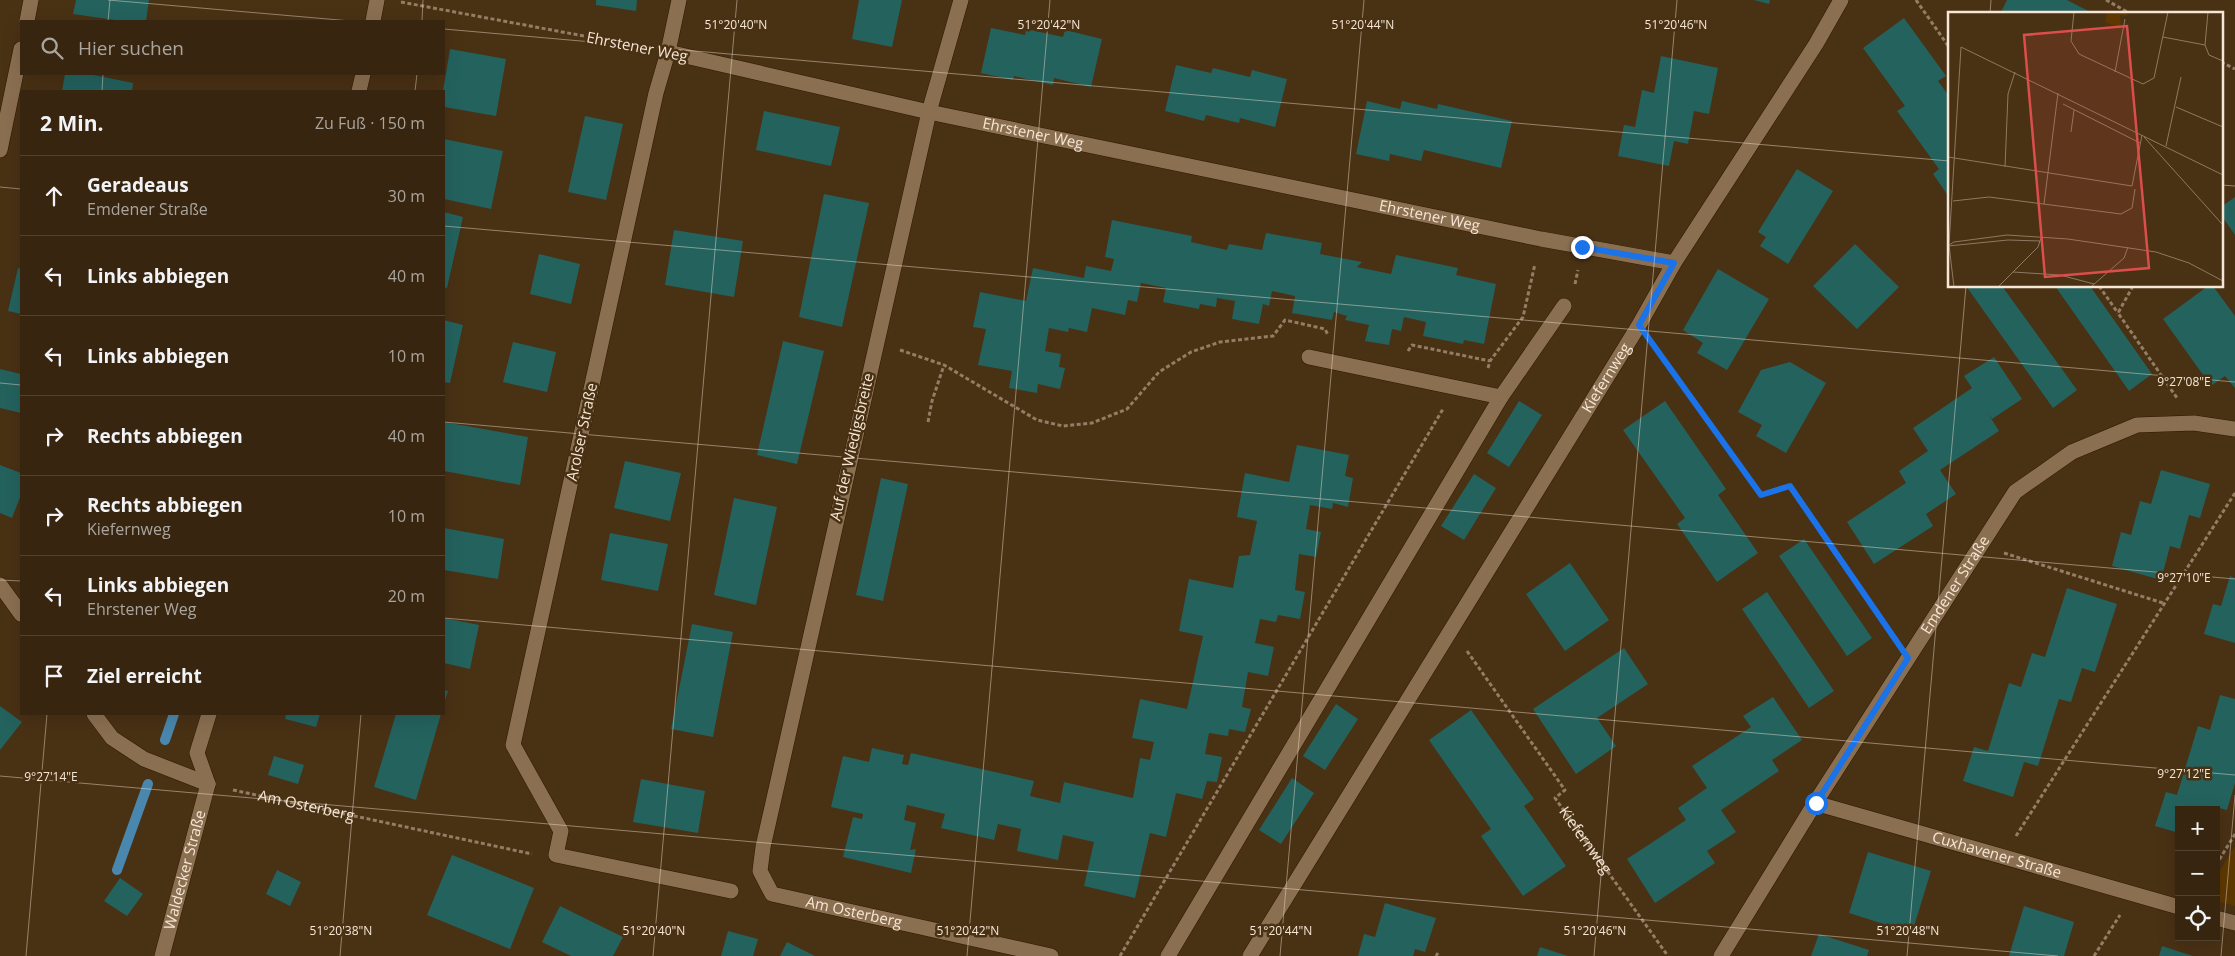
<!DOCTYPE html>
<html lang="de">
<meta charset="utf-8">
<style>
:root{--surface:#37250f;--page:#3e2d18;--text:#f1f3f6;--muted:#aaa59e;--line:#51422f}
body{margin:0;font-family:"Open Sans",sans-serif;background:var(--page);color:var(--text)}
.controls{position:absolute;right:15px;bottom:15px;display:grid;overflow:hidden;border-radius:0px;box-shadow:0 5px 20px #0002}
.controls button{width:45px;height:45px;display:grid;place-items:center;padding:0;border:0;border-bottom:1px solid var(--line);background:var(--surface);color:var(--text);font:25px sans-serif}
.stop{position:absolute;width:15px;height:15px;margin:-11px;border:4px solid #1a73e8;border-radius:50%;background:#fff}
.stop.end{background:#1a73e8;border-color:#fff;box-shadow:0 1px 5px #0008}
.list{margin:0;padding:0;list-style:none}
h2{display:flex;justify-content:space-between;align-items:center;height:65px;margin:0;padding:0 20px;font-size:21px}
h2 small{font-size:16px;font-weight:400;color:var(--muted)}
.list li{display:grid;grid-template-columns:32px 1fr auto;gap:15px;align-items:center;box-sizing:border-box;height:80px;padding:0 20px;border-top:1px solid var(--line)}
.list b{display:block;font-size:19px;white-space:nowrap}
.list p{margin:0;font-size:16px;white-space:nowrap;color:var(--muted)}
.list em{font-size:16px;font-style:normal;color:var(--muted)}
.icon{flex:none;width:28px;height:28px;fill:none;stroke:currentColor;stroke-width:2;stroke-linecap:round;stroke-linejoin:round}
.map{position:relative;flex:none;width:2235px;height:956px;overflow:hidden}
.search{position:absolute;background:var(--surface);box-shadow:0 5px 20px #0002;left:20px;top:20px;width:425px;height:55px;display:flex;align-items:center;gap:12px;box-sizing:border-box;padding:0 18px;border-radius:0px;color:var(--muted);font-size:19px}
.panel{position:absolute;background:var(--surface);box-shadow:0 5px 20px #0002;left:20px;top:90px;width:425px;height:625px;border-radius:0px}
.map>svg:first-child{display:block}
.green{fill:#5e3800}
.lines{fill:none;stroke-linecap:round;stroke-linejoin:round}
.stream{stroke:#4a87ae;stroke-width:10}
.building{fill:#24625e}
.street-casing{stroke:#2f1800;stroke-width:16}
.path{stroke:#927d65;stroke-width:3;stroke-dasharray:4 2.5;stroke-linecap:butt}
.street{stroke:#8b6f51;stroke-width:15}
.route{stroke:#1a73e8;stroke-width:6}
.ticks{fill:none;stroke:#f6e6d5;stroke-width:1;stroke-opacity:0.45}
.labels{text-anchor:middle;stroke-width:5;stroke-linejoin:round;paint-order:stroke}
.street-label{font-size:15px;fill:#f6e6d5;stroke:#493114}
.inset-road{fill:none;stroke:#8e7961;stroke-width:1}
.view{fill:#dc4e4b;fill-opacity:0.15;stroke:#dc4e4b;stroke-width:2.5}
.inset-edge{fill:none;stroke:#f6e6d5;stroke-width:2.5}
.ticks-label{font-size:12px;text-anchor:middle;fill:#f6e6d5;stroke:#493114;stroke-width:5;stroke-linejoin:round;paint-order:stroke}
</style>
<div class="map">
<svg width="2235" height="956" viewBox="0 0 2235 956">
<rect width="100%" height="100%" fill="#493114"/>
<!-- green -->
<path class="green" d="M2235,846v60l-19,-5v-24z"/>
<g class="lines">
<!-- stream -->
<path class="stream" d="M165,740l9,-26
M117,870l31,-86"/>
</g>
<!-- building -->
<path class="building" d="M76,0h73l-3,21h-24l-49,-7z
M596,0h41l-1,11 -40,-6z
M859,0h43l-10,47 -40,-8z
M1754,0h16l-1,4z
M2007,0h60l27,14h-94z
M1904,18l42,58 -8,5 11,15v101l-16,-23 6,-5 -42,-58 8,-5 -42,-58z
M991,28l34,7 1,-6 37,8 2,-7 37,9 -11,48 -37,-9 -1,7 -39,-9 -1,4 -32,-7z
M450,49l56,10 -10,57 -52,-9 -1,-16z
M1661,56l57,12 -9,46 -15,-3 -6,33 -14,-3 -5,25 -51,-10 6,-31 11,2 7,-37 12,3z
M1176,65l35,8 2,-5 37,9 2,-7 35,9 -12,48 -35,-9 -1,5 -33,-8 -2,6 -39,-10z
M65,74h24l44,9 -1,8h-70z
M1367,101l33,8 2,-8 35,8 1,-5 74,17 -11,47 -77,-18 -3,11 -31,-7 -1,7 -33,-7z
M764,111l76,16 -9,39 -75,-16z
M585,116l38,8 -17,76 -38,-8z
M444,139l59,12 -12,58 -47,-10z
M1797,169l36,22 -45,73 -28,-18 6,-9 -8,-5z
M824,194l45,9 -27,124 -43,-10z
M2235,197v38l-14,-20v-8z
M444,212l19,5 -16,71 -3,-1z
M1112,220l80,16 -1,6 36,8 2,-6 33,6 4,-17 56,10 -2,11 42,8 -5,5 34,7 5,-19 62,13 -2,7 40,9 -12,60 -20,-4 -1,4 -40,-8 3,-14 -22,-5 -3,14 -9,-2 -3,16 -24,-4 4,-16 -24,-5 2,-4 -13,-4 -2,8 -40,-7 3,-17 -23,-5 -3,15 -6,-2 -4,20 -27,-5 3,-18 -18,-3 -1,9 -16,-3 -1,5 -36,-7 3,-14 -25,-5 -4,19 -9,-2 -3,15 -33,-7 -5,24 -18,-4 -1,4 -19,-4 -4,23 16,3 -2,13 6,1 -5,21 -22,-5 -1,9 -28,-5 3,-17 -34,-6 8,-36 -13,-2 7,-35 46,9 7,-33 51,10 2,-12 25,5 3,-12 -9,-2z
M674,230l69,11 -9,56 -69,-12z
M1855,244l44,43 -42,42 -44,-43z
M539,254l41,10 -9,40 -41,-10z
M18,268l3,1v45l-13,-3z
M1718,269l51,30 -42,71 -30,-17 6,-10 -20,-13z
M1966,286h36l75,104 -24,18z
M2055,286h35l62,88 -23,17z
M2208,286h5l22,30v72l-10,-12 -14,10 -48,-67z
M444,320l19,5 -13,58 -6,-1z
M783,341l41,10 -27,113 -40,-9z
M513,342l43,10 -9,40 -44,-10z
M1994,357l28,42 -30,20 -5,-7 12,19 -59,39 16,24 -30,20 7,12 -59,38 -27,-42 59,-39 -7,-12 29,-20 -15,-23 59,-40 -8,-12z
M1790,362l36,21 -40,70 -30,-17 6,-11 -24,-13 23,-42z
M0,369l21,5v39l-21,-5z
M1519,401l23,14 -33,52 -22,-14z
M1665,401l61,88 -8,6 40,58 -41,29 -40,-58 8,-6 -62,-88z
M444,422l84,15 -8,48 -76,-14z
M1297,445l52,10 -4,21 8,2 -5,29 -15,-4 -1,6 -22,-4 -4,24 15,3 -5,25 -17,-3 -4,36 10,2 -5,27 -22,-4 -2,7 -16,-3 -5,24 19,4 -6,29 -20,-4 -6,35 9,2 -6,23 -16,-3 -1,7 -19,-3 -4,21 17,3 -5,25 -10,-1 -5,18 -26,-6 -10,44 -16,-4 -15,65 -51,-12 10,-44 -31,-7 -5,25 -41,-9 4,-22 -23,-5 -4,16 -53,-12 4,-14 -38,-9 -3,15 12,3 -6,27 6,-1 -5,24 -68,-16 10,-40 9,2 1,-5 -32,-7 12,-51 26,6 3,-14 32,7 -2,9 6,1 3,-12 123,28 -4,15 30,7 4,-21 69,16 7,-40 10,2 4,-18 -22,-4 8,-39 47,10 16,-73 -24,-5 10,-52 44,9 6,-32 11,-1 7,-34 -20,-4 8,-44 44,9z
M625,461l56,12 -11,48 -56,-13z
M0,465l21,8v22l-9,23 -12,-5z
M2161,470l49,14 -10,34 -11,-3 -9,34 -10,-3 -9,34 -49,-14 9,-34 10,3 9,-34 11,3z
M1474,474l22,14 -32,52 -23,-14z
M881,478l27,6 -25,117 -27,-6z
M734,498l43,9 -21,98 -42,-10z
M444,528l60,11 -6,40 -54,-9z
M610,533l58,11 -10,47 -57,-11z
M1804,539l68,99 -25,18 -68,-100z
M1570,563l39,57 -44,31 -39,-57z
M2230,576l5,2v65l-31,-9 9,-30 8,2z
M2067,588l50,16 -22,68 -13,-4 -11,34 -12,-3 -21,67 -14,-4 -11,35 -50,-16 11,-34 14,4 21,-68 12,4 11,-34 13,4z
M1767,592l67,99 -25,17 -67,-99z
M444,618l35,7 -9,44 -26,-6z
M692,624l41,8 -20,105 -42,-8z
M1624,648l24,36 -51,34 19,28 -40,28 -43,-65z
M444,690l4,1 -4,12z
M2220,695l15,4v84l-8,27 -11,-3 -1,3h-36v23l-24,-7 11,-34 11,3 21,-69 12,4z
M1773,697l29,43 -30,20 7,11 -58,39 15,22 -29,19 8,12 -60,40 -28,-44 59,-39 -8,-12 29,-20 -15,-22 59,-39 -8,-11z
M1336,704l22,15 -33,51 -22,-14z
M0,706l22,16 -22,28z
M1471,710l63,89 -10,7 42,60 -43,30 -42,-60 10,-7 -62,-89z
M286,714h34l-4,13 -31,-8z
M396,714h45l-25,86 -42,-13z
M274,756l30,9 -6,19 -30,-9z
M1292,778l22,15 -33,51 -22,-14z
M641,779l64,12 -7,42 -65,-11z
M1868,852l63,19 -19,62 -63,-20z
M452,855l82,33 -24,61 -83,-34z
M277,870l24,12 -11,24 -24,-12z
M120,878l23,16 -16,22 -23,-15z
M1385,903l51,15 -11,34 -10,-3 -2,7h-55l6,-22 11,3z
M560,906l63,31 -10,19h-42l-29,-14z
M2024,906l50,16 -10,34h-55z
M728,931l30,8 -5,17h-32z
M1819,934l50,16 -2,6h-56z
M787,942l28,14h-35z
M2162,946l31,10h-34z
M1540,947l28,9h-31z"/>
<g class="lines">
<defs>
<g id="street">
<path d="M679,0l-11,52 -12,41 -143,652 48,86 -5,24 175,36"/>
<path id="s3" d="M961,0l-32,112 -166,735 -3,24 12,23 279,62"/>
<path d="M27,21l4,-21"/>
<path d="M373,21l4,-21"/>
<path id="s4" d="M668,52l261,60 612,127 133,24"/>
<path d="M359,91l4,-17"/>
<path d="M0,150l21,-101"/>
<path d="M1309,357l192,40"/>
<path d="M0,585l21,29"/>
<path d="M94,714l18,24 32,21 64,25"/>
<path d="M208,784l-11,-31 12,-39"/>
<path id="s5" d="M1815,803l364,104"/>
<path d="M2216,918l19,5"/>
<path id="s6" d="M162,956l46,-172"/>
<path d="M1168,956l333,-559 63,-91"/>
<path id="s7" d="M1250,956l389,-631 35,-62 142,-219 25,-44"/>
<path id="s8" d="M1721,956l94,-153 200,-311 57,-40 65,-27 57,-2 41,6"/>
</g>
</defs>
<!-- street casing -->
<use href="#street" class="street-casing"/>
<!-- path -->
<g class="path">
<path d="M1916,0l33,47"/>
<path d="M2106,0l25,14"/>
<path d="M401,2l242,45"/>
<path d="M2221,62l14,7"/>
<path d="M1575,284l3,-14"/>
<path d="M2099,286l19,27"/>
<path d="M2133,286l-15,27 59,85"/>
<path d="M1654,346l107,149 28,-8 103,148"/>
<path d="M900,350l44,15 93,55 26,6 29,-3 35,-14 32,-37 32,-20 29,-10 53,-6 12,-16 40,9 3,6"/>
<path d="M1408,351l4,-6 78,16"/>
<path d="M1488,368l2,-7 33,-44 12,-53"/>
<path d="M928,422l4,-21 12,-36"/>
<path d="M2004,553l159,50"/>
<path id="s1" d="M1467,651l98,139 -10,8 113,158"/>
<path id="s2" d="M233,790l299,64"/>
<path d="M2016,836l219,-343"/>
<path d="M2216,865l19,-31"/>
<path d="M1120,956l323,-547"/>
<path d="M1436,956l2,-3"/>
<path d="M2094,956l26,-41"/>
</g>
<!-- street -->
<use href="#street" class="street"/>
</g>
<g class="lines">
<!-- route -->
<path class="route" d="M1582,247l92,16 -35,62 122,170 29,-9 118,172 -92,145"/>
</g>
<!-- ticks -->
<path class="ticks" d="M108,0l243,21M1990,14l1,-14M108,21l2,-21M422,21l1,-21M444,29l1505,132M102,91l1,-17M415,91l2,-17M2221,185l14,1M0,187l21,2M444,226l1791,156M0,383l21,2M444,422l1791,157M0,580l21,1M444,618l1791,157M0,776l2058,180M26,956l21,-242M340,956l21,-242M653,956l84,-956M967,956l83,-956M1280,956l84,-956M1594,956l83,-956M1907,956l59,-670M2221,956l14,-161"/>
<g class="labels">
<!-- street labels -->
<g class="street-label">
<text transform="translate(637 47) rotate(11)" y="5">Ehrstener Weg</text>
<text dy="5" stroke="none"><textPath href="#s4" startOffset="374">Ehrstener Weg</textPath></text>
<text dy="5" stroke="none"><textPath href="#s4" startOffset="779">Ehrstener Weg</textPath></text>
<text dy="5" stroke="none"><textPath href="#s7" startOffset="679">Kiefernweg</textPath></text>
<text transform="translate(582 432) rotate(-78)" y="5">Arolser Straße</text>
<text transform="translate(852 447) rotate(-77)" y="5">Auf der Wiedigsbreite</text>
<text dy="5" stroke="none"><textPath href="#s8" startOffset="439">Emdener Straße</textPath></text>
<text dy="5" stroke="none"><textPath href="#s2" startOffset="75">Am Osterberg</textPath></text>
<text dy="5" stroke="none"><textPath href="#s1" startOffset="235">Kiefernweg</textPath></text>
<text dy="5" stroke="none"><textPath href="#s5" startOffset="189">Cuxhavener Straße</textPath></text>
<text dy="5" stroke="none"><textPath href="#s6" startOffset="89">Waldecker Straße</textPath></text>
<text dy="5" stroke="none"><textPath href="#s3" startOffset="1004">Am Osterberg</textPath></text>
</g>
</g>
<!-- overview -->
<g transform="translate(1948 12)">
<rect width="275" height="275" fill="#493114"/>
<path d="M159,0h21l-1,4 -7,-1 1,14 -16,-7z" fill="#5e3800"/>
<path class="inset-road" d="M126,0l-3,29 8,13 64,30 11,-6 14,-66M215,25l42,8 4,10 14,6M257,33l3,-33M167,60l10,-53M115,92l77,39M228,95l47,20M123,120l3,-22M196,125l79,88M218,134l15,-69M0,145l184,29 10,-51M57,155l3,-73 7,-22M5,189l36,-4 132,17 11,-6 3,-19M96,192l14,-111M1,233l5,-3 53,-7 61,4 88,13 33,11 34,18M0,234l60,-6 32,1M65,260l47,3 34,9M144,274l32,-28 4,-11M6,275l-5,-42 12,-198 262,128M50,275l40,-40 3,-9"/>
<path class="view" d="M179,14l22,242 -104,9 -21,-242z"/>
<rect width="275" height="275" class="inset-edge"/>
</g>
<g class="ticks-label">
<text x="736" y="29">51°20'40"N</text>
<text x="1049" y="29">51°20'42"N</text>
<text x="1363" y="29">51°20'44"N</text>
<text x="1676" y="29">51°20'46"N</text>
<text x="2184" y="386">9°27'08"E</text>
<text x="2184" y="582">9°27'10"E</text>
<text x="2184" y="778">9°27'12"E</text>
<text x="51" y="781">9°27'14"E</text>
<text x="341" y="935">51°20'38"N</text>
<text x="654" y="935">51°20'40"N</text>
<text x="968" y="935">51°20'42"N</text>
<text x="1281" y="935">51°20'44"N</text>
<text x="1595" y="935">51°20'46"N</text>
<text x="1908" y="935">51°20'48"N</text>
</g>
</svg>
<div class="controls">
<button>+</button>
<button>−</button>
<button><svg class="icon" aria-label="locate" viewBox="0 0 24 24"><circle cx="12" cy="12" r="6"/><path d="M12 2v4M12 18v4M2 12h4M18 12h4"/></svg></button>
</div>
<div class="stop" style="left:1816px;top:803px"></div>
<div class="stop end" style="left:1582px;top:247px"></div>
<div class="search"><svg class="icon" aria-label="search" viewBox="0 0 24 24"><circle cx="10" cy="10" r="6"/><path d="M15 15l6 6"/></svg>Hier suchen</div>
<section class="panel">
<h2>2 Min.<small>Zu Fuß · 150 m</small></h2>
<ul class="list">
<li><svg class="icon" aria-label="ahead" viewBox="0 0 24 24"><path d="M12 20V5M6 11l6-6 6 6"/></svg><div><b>Geradeaus</b><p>Emdener Straße</p></div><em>30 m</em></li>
<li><svg class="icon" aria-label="left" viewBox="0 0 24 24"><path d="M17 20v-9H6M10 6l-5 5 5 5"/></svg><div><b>Links abbiegen</b></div><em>40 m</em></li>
<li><svg class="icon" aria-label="left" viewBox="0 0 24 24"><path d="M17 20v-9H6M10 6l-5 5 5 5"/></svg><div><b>Links abbiegen</b></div><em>10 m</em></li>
<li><svg class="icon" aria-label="right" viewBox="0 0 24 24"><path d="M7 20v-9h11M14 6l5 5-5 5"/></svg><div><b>Rechts abbiegen</b></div><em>40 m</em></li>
<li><svg class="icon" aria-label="right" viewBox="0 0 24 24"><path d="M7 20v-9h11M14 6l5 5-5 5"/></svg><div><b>Rechts abbiegen</b><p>Kiefernweg</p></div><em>10 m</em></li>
<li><svg class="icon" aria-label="left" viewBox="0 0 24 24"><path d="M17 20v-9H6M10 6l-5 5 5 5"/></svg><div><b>Links abbiegen</b><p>Ehrstener Weg</p></div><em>20 m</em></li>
<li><svg class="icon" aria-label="arrive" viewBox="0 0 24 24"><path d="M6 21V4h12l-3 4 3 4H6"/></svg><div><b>Ziel erreicht</b></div></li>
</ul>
</section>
</div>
